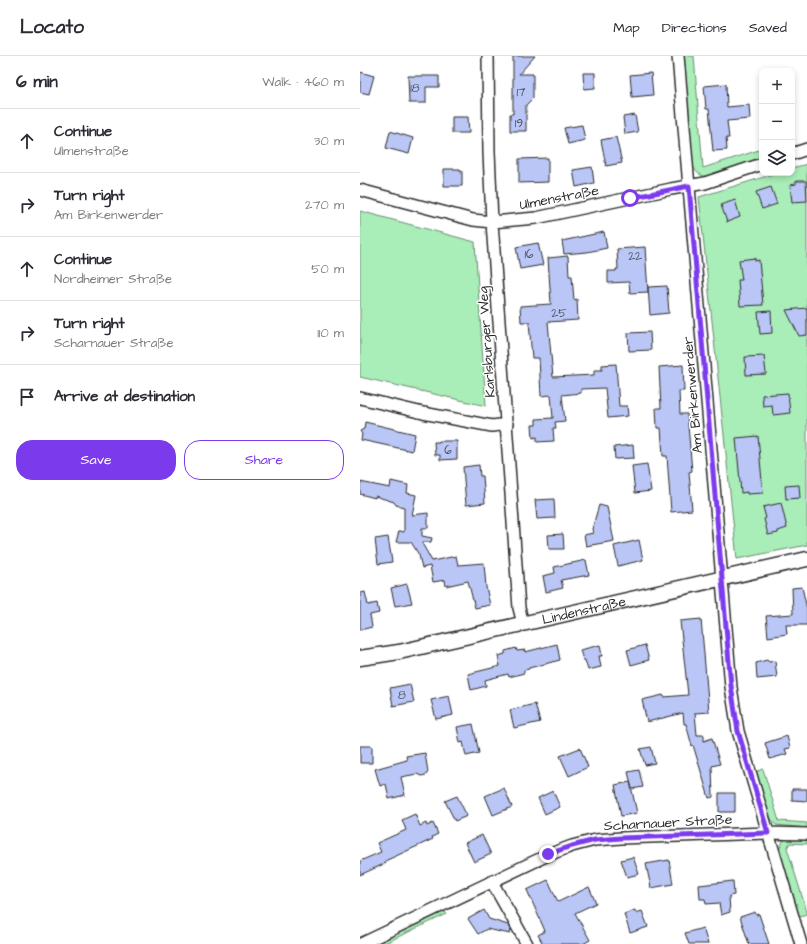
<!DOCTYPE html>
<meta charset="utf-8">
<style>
:root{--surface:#fff;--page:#f2f2f3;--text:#2b2b33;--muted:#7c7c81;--line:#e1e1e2;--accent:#7c3aed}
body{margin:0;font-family:"Architects Daughter",sans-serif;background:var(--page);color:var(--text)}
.controls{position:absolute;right:12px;top:12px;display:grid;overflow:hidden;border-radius:8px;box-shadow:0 2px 6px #0003}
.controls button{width:36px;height:36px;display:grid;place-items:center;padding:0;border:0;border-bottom:1px solid var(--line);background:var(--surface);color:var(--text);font:20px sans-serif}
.stop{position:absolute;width:12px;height:12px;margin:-9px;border:3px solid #7c3aed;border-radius:50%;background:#fff}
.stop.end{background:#7c3aed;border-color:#fff;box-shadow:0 1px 4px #0008}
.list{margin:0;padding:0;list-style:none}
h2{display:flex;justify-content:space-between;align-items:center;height:52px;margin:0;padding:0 16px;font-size:17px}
h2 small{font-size:13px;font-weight:400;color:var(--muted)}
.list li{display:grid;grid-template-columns:26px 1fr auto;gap:12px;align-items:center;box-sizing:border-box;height:64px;padding:0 16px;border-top:1px solid var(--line)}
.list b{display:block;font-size:15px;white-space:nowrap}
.list p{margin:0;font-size:13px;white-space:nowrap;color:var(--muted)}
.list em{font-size:13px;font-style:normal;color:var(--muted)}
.actions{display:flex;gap:8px;padding:12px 16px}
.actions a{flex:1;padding:9px 0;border:1px solid var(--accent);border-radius:16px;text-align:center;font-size:14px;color:var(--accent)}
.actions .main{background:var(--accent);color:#fff}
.icon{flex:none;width:22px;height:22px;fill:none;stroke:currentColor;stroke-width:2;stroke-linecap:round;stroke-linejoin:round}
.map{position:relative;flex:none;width:447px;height:888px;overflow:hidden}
header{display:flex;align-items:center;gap:24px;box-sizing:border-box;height:56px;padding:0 20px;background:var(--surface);border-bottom:1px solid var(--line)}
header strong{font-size:19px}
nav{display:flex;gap:22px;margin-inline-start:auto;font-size:14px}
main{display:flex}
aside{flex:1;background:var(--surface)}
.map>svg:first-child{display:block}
.green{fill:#a9edb8;stroke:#6a8c72}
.building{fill:#b9c6f6;stroke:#2b2b2b}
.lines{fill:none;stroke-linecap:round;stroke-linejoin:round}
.minor-casing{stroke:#2b2b2b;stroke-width:14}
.tertiary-casing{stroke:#2b2b2b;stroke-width:17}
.minor{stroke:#fff;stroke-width:11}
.tertiary{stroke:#fff;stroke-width:14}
.route{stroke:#7c3aed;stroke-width:5}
.labels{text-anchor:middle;stroke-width:3;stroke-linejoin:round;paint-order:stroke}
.number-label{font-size:12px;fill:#4e525e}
.street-label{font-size:14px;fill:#2b2b2b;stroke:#fff}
</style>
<header>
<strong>Locato</strong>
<nav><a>Map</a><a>Directions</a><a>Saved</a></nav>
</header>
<main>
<aside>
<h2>6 min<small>Walk · 460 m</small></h2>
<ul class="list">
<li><svg class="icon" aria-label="ahead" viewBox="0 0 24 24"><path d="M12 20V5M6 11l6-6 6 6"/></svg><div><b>Continue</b><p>Ulmenstraße</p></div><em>30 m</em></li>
<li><svg class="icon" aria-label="right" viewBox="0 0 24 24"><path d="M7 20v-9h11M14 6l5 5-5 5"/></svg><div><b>Turn right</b><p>Am Birkenwerder</p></div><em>270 m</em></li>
<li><svg class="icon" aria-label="ahead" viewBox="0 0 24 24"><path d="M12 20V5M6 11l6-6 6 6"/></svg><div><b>Continue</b><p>Nordheimer Straße</p></div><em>50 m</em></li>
<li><svg class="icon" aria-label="right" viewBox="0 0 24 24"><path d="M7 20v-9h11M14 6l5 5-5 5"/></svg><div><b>Turn right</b><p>Scharnauer Straße</p></div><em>110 m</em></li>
<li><svg class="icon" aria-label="arrive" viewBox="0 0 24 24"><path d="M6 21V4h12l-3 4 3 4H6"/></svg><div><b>Arrive at destination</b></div></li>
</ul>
<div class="actions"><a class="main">Save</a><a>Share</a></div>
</aside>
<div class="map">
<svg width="447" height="888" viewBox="0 0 447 888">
<rect width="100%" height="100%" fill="#fff"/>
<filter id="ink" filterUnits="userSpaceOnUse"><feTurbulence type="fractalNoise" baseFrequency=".025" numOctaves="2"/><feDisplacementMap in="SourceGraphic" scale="8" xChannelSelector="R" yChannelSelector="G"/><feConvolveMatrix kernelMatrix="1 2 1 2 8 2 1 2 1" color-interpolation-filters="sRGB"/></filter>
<g filter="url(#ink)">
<!-- green -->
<path class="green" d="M324,0h10l9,112 59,-19v10l-53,17c-8,1 -13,-3 -16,-10z
M447,108v381l-70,14 -38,-362 78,-24h15v-5z
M0,155l115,31 11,164 -126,-29z
M403,713l16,52 28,2v5l-31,-3 -5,-6 -16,-47z
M428,782h19v6l-17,-1 -3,5 20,64v2l-11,3 -18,-65 5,-11z
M83,854l4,4 -64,30h-11z"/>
<!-- building -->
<path class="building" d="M153,0h22l-16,18h14v24l-7,7v26h-16v-17h3z
M0,16l14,4 -5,18 -9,-2z
M223,17h12v15l-11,1z
M291,17l2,22 -21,2 -2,-22z
M48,20h31v11h-13v16h-17z
M366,28l1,23 22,-2 1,14 -23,2 2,17h-3l1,12 -14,1 -4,-42h-3l-2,-23z
M275,59l3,17 -13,2 -2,-17z
M92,61h16l1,16h-17z
M222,69l3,15 -17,4 -4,-16z
M30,75l23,7 -4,16 -23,-6z
M256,81l6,26 -16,3 -5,-26z
M188,102v24l-29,1v-24z
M232,111l2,16 -18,4 -3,-17z
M84,113h16v2h2v15h-18z
M436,125h10l1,20 -15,1 -2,-17 6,-1z
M411,131l6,17 -15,5 -6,-17z
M375,144l5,17 -13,5 -6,-17z
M244,176l3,16 -20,4 -23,2 -2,-13z
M178,187l5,22 -23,4 -4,-22z
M285,191l3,45 -18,1 -1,-11 -21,1v-12h8v-2h2l-1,-20z
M208,200l1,20h3l2,24 3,-1 1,21 -30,2 5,55 41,-2v-5h8v-5l14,-1 3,42h8l1,10 -20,2 -3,-30 -24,1v4l-19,2 3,26 -10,1 1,6h-3l1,13 -17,1v-5l-4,1 -1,-13h4v-6l17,-1 -2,-23 -10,1 -2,-38h-7l-3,-36h-8l-1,-16 31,-2 -3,-46z
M395,202v3l4,-1 4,45 -23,1 -2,-26h4l-3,-20z
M307,230l2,27 -19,2 -2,-28z
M447,252v27l-8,1 -13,-26z
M411,255l1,22 -12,1 -2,-22z
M290,276l1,18 -22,1 -1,-18z
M404,300l2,18 -20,1 -1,-18z
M323,309l1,26h-5l1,23h7l5,57 -3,1 3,38 -21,2 -4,-56h-4l-2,-28h-4l-1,-20h5l-2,-41z
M428,337l2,20 -17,2 -1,-10 -9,1 -1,-11z
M5,366l50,12 -3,17 -51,-11 1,-6 -2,-3 4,-2z
M398,380l5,57 -16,1v-2l-6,1 -5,-55z
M79,385h18v18l-17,1v-5h-5l-1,-13h5z
M273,389l1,13 -19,1 -1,-12z
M287,408l4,27 -16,2 -3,-27z
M119,409l1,11h3l2,27 -19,2 -3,-38z
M31,425l17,4 -1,8 9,2 -4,20 16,-2v15h-6v8l10,2 -1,4h-8v3l9,16 24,-5 2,9 26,-2 2,24 4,18 -15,3 -7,-27 -22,5 -1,-6 -12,2 -3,-16 -8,2 -3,-13 -8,-13h-15l3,-11 5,1v-25l-8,-2 -2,-3 -19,-6v2l-15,-4v-12l30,6z
M439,429l1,13 -14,1 -1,-13z
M194,443l1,19 -18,1 -2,-19z
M421,447l6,25 -9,3v2l-10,2 -4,-16 2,-1 -3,-11z
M239,449l8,2 7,34 -28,5 -2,-11 9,-2 -1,-4z
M203,478l1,15h-15l-1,-14z
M28,481l4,25 -14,2 -3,-25z
M279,484l4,20 -25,6 -4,-20z
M226,504l3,15 -28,5 2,8 -17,4 -3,-16 12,-3 -1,-6z
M47,528l5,19 -17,3 -4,-18z
M442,531l5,22v16h-21l1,9 -19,3 -2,-21 27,-2 -1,-26z
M5,536l3,13 9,-2 2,10 -9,2 2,12 -12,3v-37z
M341,563l8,93 -14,1 2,22h7v6l8,-3 8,26 -8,2 1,31 -4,1 -16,-53 -1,1 -6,-22h-2l-1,-11 -36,9 -5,-22 21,-5 1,2 24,-2 -8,-74z
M197,588l3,16 -31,8v1l-5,1v3l-15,4 -1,-3 -23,6 1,6 -15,4 -3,-16 32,-8 -2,-10 7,-2v-3l11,-3 1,3 8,-1v2z
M240,589l2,11h-3l2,11 -13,3 -3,-10h-2l-3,-10z
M285,589l4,15 -18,5 -4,-15z
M407,604l2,2 6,-1 2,16 -20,2 -1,-16z
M50,628l4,18 -21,4 -3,-18z
M89,640l4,19 -17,4 -5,-19z
M175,648l5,18 -26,6 -4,-18z
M113,668l6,29 -13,3 -3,-14 -3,1 -3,-16z
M427,680l3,12 -5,1 2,5 -17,5 -5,-16z
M0,690h12v17h-12z
M291,691l4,16 -10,2 -5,-16z
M220,692l8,19 -19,9 -9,-20z
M65,697l3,19 -2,3 -5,1 -4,-2 -16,3 4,18 -16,4 -3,-15 -6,2 -5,-17 32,-9 -1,-4z
M279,714l4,17 -11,2 -4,-17z
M270,726l7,31 -16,3 -6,-31z
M144,732l8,19 -19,8 -8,-19z
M432,733h15v12l-15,-1z
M193,735l7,16 -15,7 -7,-16z
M359,737h16v19h-16z
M97,740l10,20 -12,5 -10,-20z
M55,758l5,12 6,-3 1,3 6,-3 5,11 -6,3 1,2 -48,22 1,2 -26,12v-14l21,-9 -4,-9 29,-13 -4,-10z
M122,779l9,19 -17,8 -9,-19z
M273,801l6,17 -12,3 -6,-17z
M309,804l4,24 -22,4 -5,-24z
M188,824l10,22 31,-15 7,16 -21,10 15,27 -7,4h-40l-5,-9 7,-4 -18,-41z
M373,825l1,14 -5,1 1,16 -9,3 -2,-12 -13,1 -1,-5h-5l-1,-14z
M124,854l5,9 19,6 3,4 -1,5 -23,-5 -9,5 -10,-15z
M275,854l1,3 6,-2 6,16 -18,6 -6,-19z
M395,856l1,3 3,-1 10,30h-20l-9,-27z
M343,872l5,16h-19l-4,-11z"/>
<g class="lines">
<defs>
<path id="minor" d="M128,0l1,96 3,70 27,386 4,16
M318,0l53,631 7,44 63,213
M432,98l15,-5
M0,134l113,30 19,2 44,-4 135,-29 34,-6 57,-19
M0,342l63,15 69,13 15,-2
M132,826l35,62
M1,888l187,-89 24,-9 23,-6 26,-2 147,-5 39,1"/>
<g id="tertiary">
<path id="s1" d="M0,602l39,-6 408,-93"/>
</g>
</defs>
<!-- minor casing -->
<use href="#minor" class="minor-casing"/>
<!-- tertiary casing -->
<use href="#tertiary" class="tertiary-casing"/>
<!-- minor -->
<use href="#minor" class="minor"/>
<!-- tertiary -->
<use href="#tertiary" class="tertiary"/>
</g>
</g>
<g class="lines" filter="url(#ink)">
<!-- route -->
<path class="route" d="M188,798l24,-8 23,-6 26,-2 147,-5 -30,-102 -7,-45 -42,-500 -59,12"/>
</g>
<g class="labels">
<!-- number labels -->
<g class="number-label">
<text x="55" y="36">18</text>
<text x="161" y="40">17</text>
<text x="159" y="71">19</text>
<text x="169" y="202">16</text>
<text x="275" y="204">22</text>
<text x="199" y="261">25</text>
<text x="88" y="398">6</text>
<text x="42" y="643">8</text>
</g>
<!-- street labels -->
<g class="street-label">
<text transform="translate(199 141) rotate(-11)" y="5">Ulmenstraße</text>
<text transform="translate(126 286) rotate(-94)" y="5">Karlsburger Weg</text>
<text transform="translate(332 339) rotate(-95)" y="5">Am Birkenwerder</text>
<text dy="5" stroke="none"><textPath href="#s1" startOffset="229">Lindenstraße</textPath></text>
<text transform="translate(308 766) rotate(-3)" y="5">Scharnauer Straße</text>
</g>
</g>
</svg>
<div class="controls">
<button>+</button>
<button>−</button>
<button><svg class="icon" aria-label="layers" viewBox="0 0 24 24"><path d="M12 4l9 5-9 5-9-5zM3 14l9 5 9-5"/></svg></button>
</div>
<div class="stop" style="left:270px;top:142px"></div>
<div class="stop end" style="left:188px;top:798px"></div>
</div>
</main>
